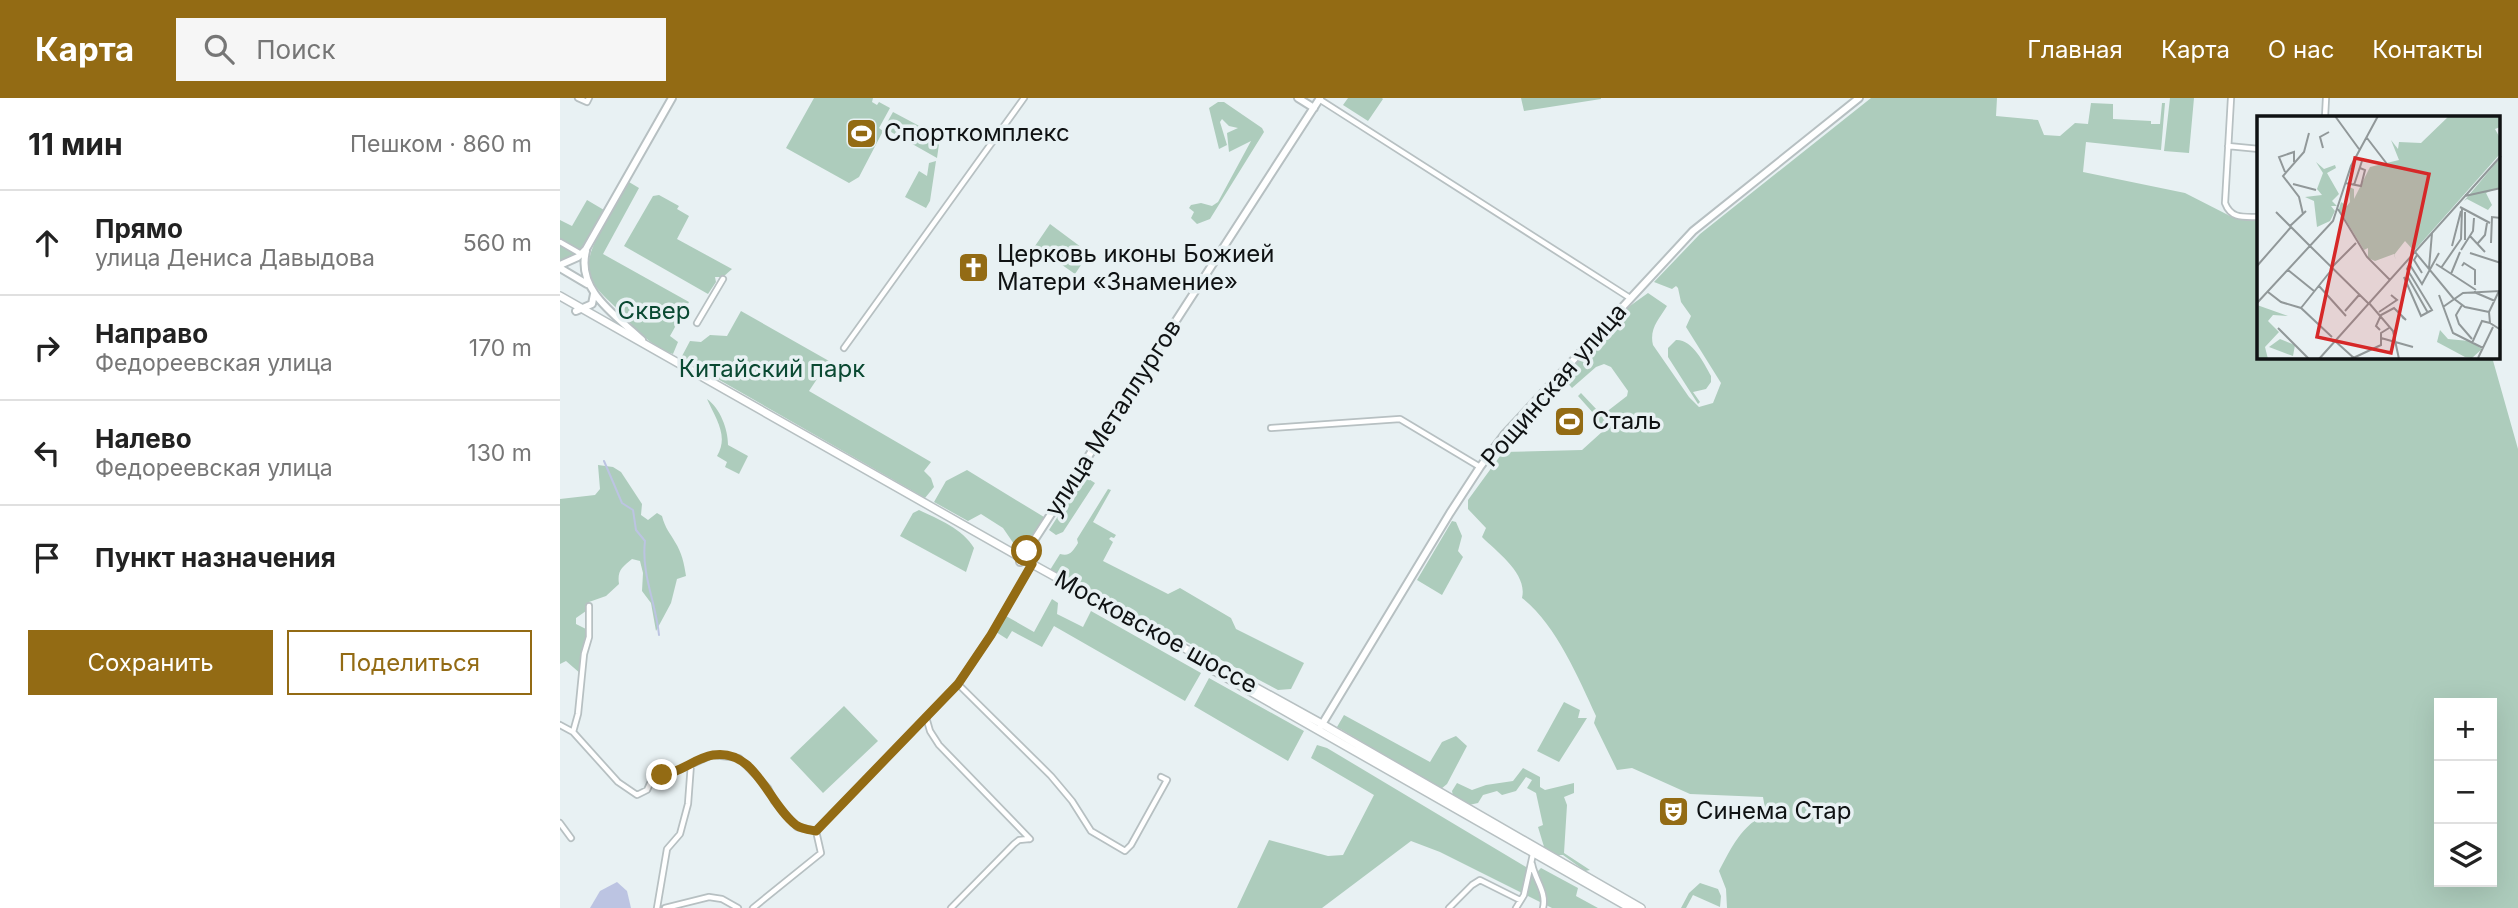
<!DOCTYPE html>
<html lang="ru">
<meta charset="utf-8">
<style>
:root{--surface:#fff;--page:#f6f6f6;--text:#222;--muted:#767676;--line:#e0e0e0;--accent:#936b14}
body{margin:0;font-family:Inter,sans-serif;background:var(--page);color:var(--text)}
.controls{position:absolute;right:21px;bottom:21px;display:grid;overflow:hidden;border-radius:0px;box-shadow:0 7px 28px #0002}
.controls button{width:63px;height:63px;display:grid;place-items:center;padding:0;border:0;border-bottom:2px solid var(--line);background:var(--surface);color:var(--text);font:35px sans-serif}
.stop{position:absolute;width:21px;height:21px;margin:-16px;border:5px solid #936b14;border-radius:50%;background:#fff}
.stop.end{background:#936b14;border-color:#fff;box-shadow:0 2px 7px #0008}
.list{margin:0;padding:0;list-style:none}
h2{display:flex;justify-content:space-between;align-items:center;height:91px;margin:0;padding:0 28px;font-size:30px}
h2 small{font-size:23px;font-weight:400;color:var(--muted)}
.list li{display:grid;grid-template-columns:46px 1fr auto;gap:21px;align-items:center;box-sizing:border-box;height:105px;padding:0 28px;border-top:2px solid var(--line)}
.list b{display:block;font-size:26px;white-space:nowrap}
.list p{margin:0;font-size:23px;white-space:nowrap;color:var(--muted)}
.list em{font-size:23px;font-style:normal;color:var(--muted)}
.actions{display:flex;gap:14px;padding:21px 28px}
.actions a{flex:1;padding:16px 0;border:2px solid var(--accent);border-radius:0px;text-align:center;font-size:24px;color:var(--accent)}
.actions .main{background:var(--accent);color:#fff}
.icon{flex:none;width:38px;height:38px;fill:none;stroke:currentColor;stroke-width:2;stroke-linecap:round;stroke-linejoin:round}
.map{position:relative;flex:none;width:1958px;height:810px;overflow:hidden}
header{display:flex;align-items:center;gap:42px;box-sizing:border-box;height:98px;padding:0 35px;background:var(--accent);color:#fff}
header strong{font-size:33px}
nav{display:flex;gap:38px;margin-inline-start:auto;font-size:24px}
.search{width:490px;height:63px;background:var(--page);display:flex;align-items:center;gap:18px;box-sizing:border-box;padding:0 24px;border-radius:0px;color:var(--muted);font-size:26px}
main{display:flex}
aside{flex:1;background:var(--surface)}
.map>svg:first-child{display:block}
.green{fill:#adccbc;fill-rule:evenodd}
.water{fill:#bcc4e2}
.lines{fill:none;stroke-linecap:round;stroke-linejoin:round}
.stream{stroke:#bcc4e2;stroke-width:2}
.minor-casing{stroke:#b7c0c2;stroke-width:8}
.secondary-casing{stroke:#b7c0c2;stroke-width:10}
.primary-casing{stroke:#b7c0c2;stroke-width:10}
.minor{stroke:#fff;stroke-width:4.5}
.secondary{stroke:#fff;stroke-width:6}
.primary{stroke:#fff;stroke-width:7}
.route{stroke:#936b14;stroke-width:9}
.labels{text-anchor:middle;stroke-width:7;stroke-linejoin:round;paint-order:stroke}
.poi-label{font-size:24px;fill:#0f1213;stroke:#e8f1f3;text-anchor:start}
.park-label{font-size:24px;fill:#0a4932;stroke:#e8f1f3}
.street-label{font-size:24px;fill:#0f1213;stroke:#e8f1f3}
.inset-road{fill:none;stroke:#919899;stroke-width:2}
.view{fill:#d62828;fill-opacity:0.15;stroke:#d62828;stroke-width:3.5}
.inset-edge{fill:none;stroke:#0f1213;stroke-width:3.5}
</style>
<header>
<strong>Карта</strong>
<div class="search"><svg class="icon" aria-label="search" viewBox="0 0 24 24"><circle cx="10" cy="10" r="6"/><path d="M15 15l6 6"/></svg>Поиск</div>
<nav><a>Главная</a><a>Карта</a><a>О нас</a><a>Контакты</a></nav>
</header>
<main>
<aside>
<h2>11 мин<small>Пешком · 860 m</small></h2>
<ul class="list">
<li><svg class="icon" aria-label="ahead" viewBox="0 0 24 24"><path d="M12 20V5M6 11l6-6 6 6"/></svg><div><b>Прямо</b><p>улица Дениса Давыдова</p></div><em>560 m</em></li>
<li><svg class="icon" aria-label="right" viewBox="0 0 24 24"><path d="M7 20v-9h11M14 6l5 5-5 5"/></svg><div><b>Направо</b><p>Федореевская улица</p></div><em>170 m</em></li>
<li><svg class="icon" aria-label="left" viewBox="0 0 24 24"><path d="M17 20v-9H6M10 6l-5 5 5 5"/></svg><div><b>Налево</b><p>Федореевская улица</p></div><em>130 m</em></li>
<li><svg class="icon" aria-label="arrive" viewBox="0 0 24 24"><path d="M6 21V4h12l-3 4 3 4H6"/></svg><div><b>Пункт назначения</b></div></li>
</ul>
<div class="actions"><a class="main">Сохранить</a><a>Поделиться</a></div>
</aside>
<div class="map">
<svg width="1958" height="810" viewBox="0 0 1958 810">
<rect width="100%" height="100%" fill="#e8f1f3"/>
<!-- green -->
<path class="green" d="M254,0h59l-1,4 5,3 2,-3 11,6 -11,20 4,3 -24,46 -10,6 -63,-35z
M788,0h34l1,1 -15,22 -25,-16z
M961,0h80v1l-77,12z
M1311,0h126l-1,18 42,4 6,15 16,1 15,-13 13,1 3,-21 22,1v15l38,2v3h9l2,-21h3l-4,47 -75,-8 -3,30 102,21 49,25 25,1v138h233l26,92v459h-791l-1,-19 -7,-18c12,-23 23,-46 47,-57l-3,-17 -73,-3 -58,-26 -15,2 -23,-47 2,-7c-17,-37 -41,-93 -74,-118 6,-24 -25,-46 -40,-61l4,-9 -18,-19v-9l35,-48 79,-2 21,-19 -12,-14 3,-3 -16,-18 3,-3 17,18 7,2 22,-17 1,-5 -17,-24 -7,-3 -8,3 -24,21 -9,-10 64,-70 21,-15 19,13c-8,13 -18,23 -14,39l36,52 10,10 14,-4 8,-20 -35,-56 5,-11 -10,-14 -3,-14 -2,-2 -4,3 -18,-7 46,-48zM1879,605h53v179h-53z
M1610,0h24l-5,55 -25,-2z
M658,4h6l38,26 2,4 -54,87 -13,5 -6,-6 3,-6 -5,-4 2,-3 10,-2 11,3 6,-4 33,-61 -22,11 -2,-19 11,-5 -9,-2 -7,-7 -2,3 7,23 -8,4 -10,-41z
M333,14l47,25 -3,21 -53,-30z
M376,63l-6,40 -4,7 -21,-11 14,-26 8,5 2,-13z
M69,84l10,6 -36,66 86,48 -19,34 8,6 -5,12c-23,-8 -37,-25 -54,-43 -10,-11 -26,-23 -30,-37 -7,-22 29,-71 40,-92z
M99,97l20,11 -2,3 12,7 -12,23 55,30 -9,8h-8l1,5 -8,12 -84,-48 29,-50z
M27,102l17,10c-11,19 -20,46 -44,50v-40l12,6z
M490,126l39,29 -14,21 -40,-28z
M181,213l88,50 -20,30 122,71 -7,9 7,7 3,9 -9,11 -244,-140 9,-17 11,1 9,-7 17,1z
M1116,242c16,-1 28,23 35,36v6l-5,7 -13,3 7,10 -2,2 -30,-47v-9z
M147,301c13,9 21,30 21,46l20,11 -9,18 -14,-7 2,-5 -10,-6c12,-20 -1,-37 -10,-57z
M38,367l15,2 8,5 21,32 -1,11 7,5 9,-7 5,3c3,12 8,17 13,26 7,11 9,21 11,34l-9,3 -6,24 -15,28 -5,-28 -9,-12 1,-18 -3,-12 -8,-2c-10,8 -15,12 -13,25l-13,12 -17,6 -3,9 -10,7v6l10,5 -5,45 -15,-13 -6,3v-165l35,-4 5,-6z
M407,372l77,47 -14,23 -14,7 -13,-19 -22,-14 -13,7 -34,-19 12,-21z
M524,378l11,7 -32,49 -7,3 -7,-5z
M548,391l3,1 -18,32 23,13 -2,3 -3,-1 -2,2 4,3 -10,19 65,33 12,-6 51,30 5,11 68,34 -13,26 -13,1 -228,-120 10,-16c10,3 13,-3 18,-11l-1,-4z
M359,412c19,9 44,19 55,38l-8,24 -66,-36 13,-23z
M892,423l4,1 6,14 -4,15 5,6 -21,38 -25,-15z
M492,501l6,4 -1,11 26,13 8,-16 110,62 -16,28 -131,-75 -12,21 -30,-16 -5,8 -11,-7 10,-16 28,16z
M649,580l95,53 -16,30 -94,-55z
M1004,604l16,8 -2,8h9l-28,44 -22,-11z
M284,608l34,35 -55,52 -33,-35z
M784,617l86,47 12,-20 14,-6 11,10 -20,38 -6,5 -104,-62z
M757,647l10,3 209,125 5,-5 37,20 -2,8 22,12h-46l-112,-56 -29,-11 -89,67h-85l32,-68 59,16 15,-1 31,-60 -63,-37z
M963,670l17,9v10l5,3 29,-7v10l-10,4 3,8 -3,48 26,17 -5,1 -22,-16h-8l-10,-5 -7,-23 5,-2 -7,-32 -9,-5 5,-8 -6,-3 -10,14 -14,4 -5,-4 -14,4 -5,8 -9,2 -16,-9 -1,-5 5,-8 15,7 14,-5 27,-4z
M1140,785l18,6 3,7 -1,11 -27,-12 -7,13h-5l8,-15z"/>
<!-- water -->
<path class="water" d="M57,784l10,9 4,17h-41l10,-17z"/>
<g class="lines">
<!-- stream -->
<path class="stream" d="M44,363l18,42 11,7 3,20 9,11c-4,33 11,62 14,94"/>
<defs>
<path id="minor" d="M18,0l9,4 2,-4
M1671,0l-6,105c6,16 18,14 34,14
M759,1l311,199
M1765,19l1,-19
M1668,48l31,3
M0,144l21,12
M137,225l26,-44
M284,250l180,-250
M711,330l129,-9 80,48
M398,586l93,92 21,25 19,30 34,20 6,-6 36,-65 -6,-3
M366,619l4,14 9,14 91,94
M0,627l13,7 45,50 19,13 10,-5 6,-13 17,-3 42,-19 27,3 29,30 6,13 23,26 19,4
M13,634l5,-18 6,-60 5,-17v-31
M0,725l11,15
M972,766c3,16 15,28 11,44
M97,810l10,-59 13,-15 8,-30 3,-40
M105,810l44,-11 13,2 16,9
M193,810l68,-55 -5,-22 142,-147 33,-49 41,-71
M391,810l63,-64 5,-4 10,-1
M889,810l23,-23 8,-5 40,20
M956,810l8,-13 9,-41"/>
<path id="secondary" d="M738,0l16,10
M26,153c-10,40 31,65 56,89
M0,167l18,-8 8,-8 86,-151
M0,170l27,16
M16,213l16,-7 2,-10
M460,464l300,-464
M761,628l129,-213 30,-46 24,-32 189,-204 166,-133"/>
<path id="primary" d="M0,198l472,268 290,160 319,184
M644,567l426,243"/>
</defs>
<!-- minor casing -->
<use href="#minor" class="minor-casing"/>
<!-- secondary casing -->
<use href="#secondary" class="secondary-casing"/>
<!-- primary casing -->
<use href="#primary" class="primary-casing"/>
<!-- minor -->
<use href="#minor" class="minor"/>
<!-- secondary -->
<use href="#secondary" class="secondary"/>
<!-- primary -->
<use href="#primary" class="primary"/>
</g>
<g class="lines">
<!-- route -->
<path class="route" d="M102,677c18,-2 33,-17 51,-20 43,-7 55,49 83,70 5,4 14,5 20,6l142,-147 33,-49 41,-71 -9,-6 4,-7"/>
</g>
<!-- icons -->
<defs>
<symbol id="stadium-square" viewBox="-11 -11 22 22"><rect x="-9" y="-9" width="18" height="18" rx="4" fill="#936b14" stroke="#e8f1f3"/><path d="M0-5a6.5 5 0 1 0 0 10a6.5 5 0 1 0 0-10ZM-3.5-1.8h7v3.6h-7Z" fill="#fff"/></symbol>
<symbol id="church-square" viewBox="-11 -11 22 22"><rect x="-9" y="-9" width="18" height="18" rx="4" fill="#936b14" stroke="#e8f1f3"/><path d="M-1.2-6h2.4v3.5h3.3v2.4h-3.3V6h-2.4V-.1h-3.3v-2.4h3.3Z" fill="#fff"/></symbol>
<symbol id="theatre-square" viewBox="-11 -11 22 22"><rect x="-9" y="-9" width="18" height="18" rx="4" fill="#936b14" stroke="#e8f1f3"/><path d="M-5-5.5Q0-4 5-5.5V0Q5 5 0 6Q-5 5-5 0ZM-3.3-2.5H-1v1.5H-3.3ZM1-2.5H3.3v1.5H1ZM-2.8 1Q0 5.5 2.8 1Z" fill="#fff"/></symbol>
</defs>
<g fill-rule="evenodd">
<use href="#stadium-square" x="284" y="18" width="35" height="35"/>
<use href="#church-square" x="396" y="152" width="35" height="35"/>
<use href="#stadium-square" x="992" y="306" width="35" height="35"/>
<use href="#theatre-square" x="1096" y="696" width="35" height="35"/>
</g>
<g class="labels">
<!-- poi labels -->
<g class="poi-label">
<text x="324" y="43">Спорткомплекс</text>
<text x="437" y="164">Церковь иконы Божией<tspan x="437" dy="28">Матери «Знамение»</tspan></text>
<text x="1032" y="331">Сталь</text>
<text x="1136" y="721">Синема Стар</text>
</g>
<!-- park labels -->
<g class="park-label">
<text x="94" y="221">Сквер</text>
<text x="212" y="279">Китайский парк</text>
</g>
<!-- street labels -->
<g class="street-label">
<text transform="translate(994 287) rotate(-49)" y="8">Рощинская улица</text>
<text transform="translate(553 320) rotate(-57)" y="8">улица Металлургов</text>
<text transform="translate(596 534) rotate(29)" y="8">Московское шоссе</text>
</g>
</g>
<!-- overview -->
<g transform="translate(1697 18)">
<rect width="243" height="243" fill="#e8f1f3"/>
<path d="M192,0h51v11l-5,2 5,9v16l-86,97 -9,-10 -11,14 2,5 -2,-6 -19,7 -7,-3v-10l-4,2 -25,-41 2,-7 6,4 3,-4 -1,-15 5,2v10l16,-32 29,-7 -8,-20 7,9 1,-7 22,1zM243,42v29l-14,6 6,12 -4,5 -21,-11 -3,2zM59,46l8,7 11,-4 1,3 -9,5 12,21 -7,7 5,5h-6l4,5 -5,10 -13,6 -3,-26 -9,-4 17,-2 -5,-6 6,-16zM0,189l31,11 -15,-1 -5,6 11,11 -14,15 3,12h-11zM183,214l8,9 21,2 13,8 -10,9 -7,-1 -28,-15zM23,223l15,6 -2,11 -24,-9z" fill="#adccbc"/>
<path class="inset-road" d="M78,0l24,33M110,22l20,26M66,32l-3,-11 9,-5M28,56l-6,-15 15,-5v10M88,67l16,3 4,-16 -5,-2M36,68l23,6M97,69l8,-24M208,80l36,-8M203,91l30,16M81,93l29,48 23,23M19,96l34,34M46,98l-4,-17 -16,-21 21,-24 5,-19M33,110l16,-15M213,120l15,16M208,124v-28M221,127l7,-8 2,-12M234,127l1,-26 9,1M53,130l59,58M195,130l9,-35M204,134l12,-19 1,-13M158,136l38,46 12,9 24,5M213,137l31,10M160,139l-3,5 8,13M179,148l40,26M153,149l12,19 17,-31M0,150l34,-39M205,150l2,-3 11,7v15M75,151l24,-24M172,152l3,-35M184,152l20,-29 1,-30M31,154l26,21M194,158l9,-22M150,160l21,37M147,161l17,39 11,-6 -25,-41 2,-4M62,170l27,30M11,176l13,10 20,6 31,29M217,176l21,9M182,179l14,38 30,15M0,187l76,-82 18,-55 27,-50M112,187l24,28 6,28M205,189l-6,10 3,9 13,15M186,191l20,-14 36,-2 -10,21M44,192l32,-40M88,195l14,-16M122,196l18,-12 -6,-5M232,196l1,11 11,7M21,212l31,31M123,214l-4,-4 5,-11 13,-7 12,12 -4,-3M124,222l32,9M78,225l20,18M215,227l10,-22 8,2M221,242l15,-31M62,243l182,-203M94,243l30,-14v-12l8,-5"/>
<path class="view" d="M98,42l74,16 -38,179 -74,-16z"/>
<rect width="243" height="243" class="inset-edge"/>
</g>
</svg>
<div class="controls">
<button>+</button>
<button>−</button>
<button><svg class="icon" aria-label="layers" viewBox="0 0 24 24"><path d="M12 4l9 5-9 5-9-5zM3 14l9 5 9-5"/></svg></button>
</div>
<div class="stop" style="left:467px;top:453px"></div>
<div class="stop end" style="left:102px;top:677px"></div>
</div>
</main>
